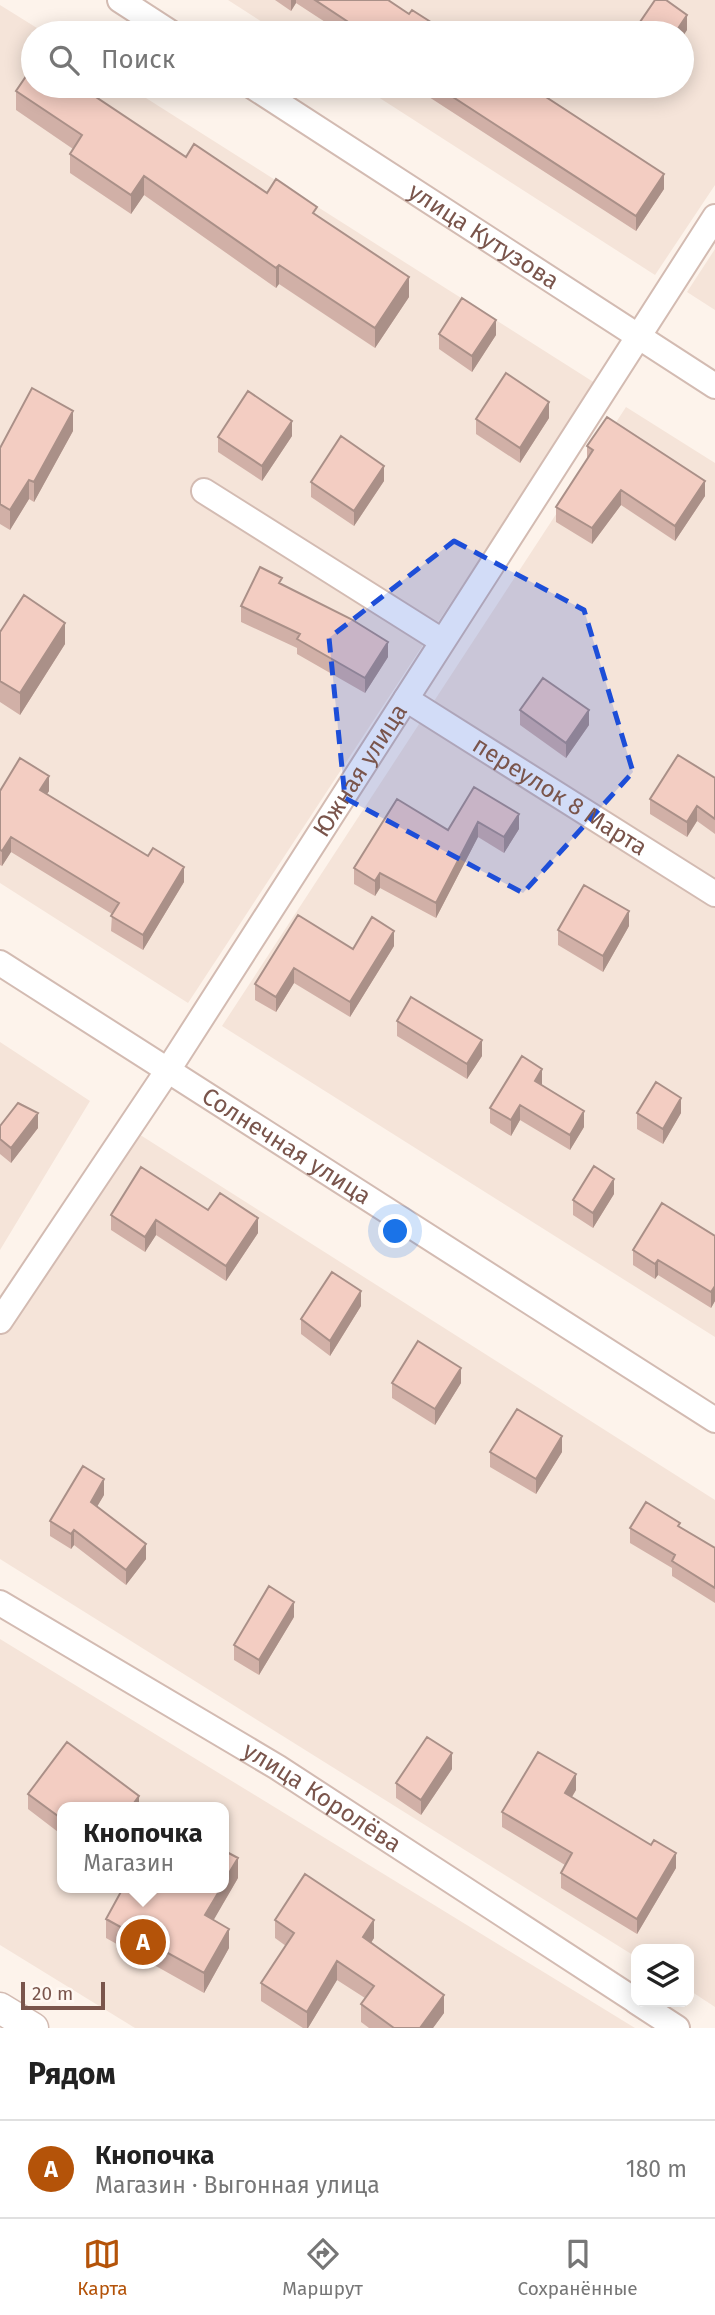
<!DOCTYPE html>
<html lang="ru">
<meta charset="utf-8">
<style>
:root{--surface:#fff;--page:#f6f6f6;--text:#222;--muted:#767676;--line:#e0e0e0;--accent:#b45309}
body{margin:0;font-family:"Fira Sans",sans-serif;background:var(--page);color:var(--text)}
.controls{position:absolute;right:21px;bottom:21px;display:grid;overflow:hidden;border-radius:14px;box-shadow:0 4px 18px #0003}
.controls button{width:63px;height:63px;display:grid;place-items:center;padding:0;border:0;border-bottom:2px solid var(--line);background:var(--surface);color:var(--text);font:35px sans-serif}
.scale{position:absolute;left:21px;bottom:18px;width:84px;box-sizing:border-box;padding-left:7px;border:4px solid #7a554c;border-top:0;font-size:19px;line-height:24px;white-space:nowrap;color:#7a554c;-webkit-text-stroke:5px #fff8f2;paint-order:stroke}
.you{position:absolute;left:396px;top:1232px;width:24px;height:24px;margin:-18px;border:5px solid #fff;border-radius:50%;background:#1a73e8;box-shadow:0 0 0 10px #1a73e833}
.badge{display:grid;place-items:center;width:46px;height:46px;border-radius:50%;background:var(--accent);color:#fff;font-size:23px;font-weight:700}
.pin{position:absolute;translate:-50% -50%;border:4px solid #fff;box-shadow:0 2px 7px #0006}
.popup{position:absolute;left:57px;top:1802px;width:172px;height:91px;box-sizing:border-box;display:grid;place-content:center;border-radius:14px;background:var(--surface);filter:drop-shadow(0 2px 5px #0005);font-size:23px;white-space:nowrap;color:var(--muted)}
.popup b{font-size:26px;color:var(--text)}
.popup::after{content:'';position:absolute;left:50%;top:100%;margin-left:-14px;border:14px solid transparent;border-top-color:var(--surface)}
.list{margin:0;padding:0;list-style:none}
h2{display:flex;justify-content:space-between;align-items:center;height:91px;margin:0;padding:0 28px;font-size:30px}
h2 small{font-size:23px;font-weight:400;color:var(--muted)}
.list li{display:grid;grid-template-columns:46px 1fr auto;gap:21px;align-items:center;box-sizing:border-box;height:98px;padding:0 28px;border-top:2px solid var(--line)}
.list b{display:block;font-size:26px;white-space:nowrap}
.list p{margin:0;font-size:23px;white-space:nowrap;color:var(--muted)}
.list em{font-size:23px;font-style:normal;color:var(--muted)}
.icon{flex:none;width:38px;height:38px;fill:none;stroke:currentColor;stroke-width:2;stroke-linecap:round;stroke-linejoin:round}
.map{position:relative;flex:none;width:715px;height:2028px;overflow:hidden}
.search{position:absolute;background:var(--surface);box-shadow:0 4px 18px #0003;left:21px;right:21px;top:21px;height:77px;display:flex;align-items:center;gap:18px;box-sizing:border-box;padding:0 24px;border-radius:38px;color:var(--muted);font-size:26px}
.sheet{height:189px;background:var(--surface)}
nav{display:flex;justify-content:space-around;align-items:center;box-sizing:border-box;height:98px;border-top:2px solid var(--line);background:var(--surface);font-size:19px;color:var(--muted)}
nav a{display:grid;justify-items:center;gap:4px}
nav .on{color:var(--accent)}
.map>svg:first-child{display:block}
.residential{fill:#f5e4d9;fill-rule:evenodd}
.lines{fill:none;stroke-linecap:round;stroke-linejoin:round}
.minor-casing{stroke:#d3bbb2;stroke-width:28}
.tertiary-casing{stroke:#d3bbb2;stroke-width:33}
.minor{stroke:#fff;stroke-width:24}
.tertiary{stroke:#fff;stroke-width:30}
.wall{fill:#d1b0a7}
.shaded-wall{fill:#aa9088}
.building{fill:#f3cdc2;stroke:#aa9088;stroke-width:2}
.marked{fill:#1d4ed8;fill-opacity:0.2;stroke:#1d4ed8;stroke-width:5;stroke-dasharray:14 9;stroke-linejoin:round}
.labels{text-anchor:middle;stroke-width:5;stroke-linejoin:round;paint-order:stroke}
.street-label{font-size:24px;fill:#7a554c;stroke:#fff8f2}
</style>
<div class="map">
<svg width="715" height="2028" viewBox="0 0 715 2028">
<rect width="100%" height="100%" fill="#fdf3eb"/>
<!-- residential -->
<path class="residential" d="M228,0h487v185l-60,90 -294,-189h321v-53h-403z
M0,5l45,28h-12v53h94l468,297 -407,620 -188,-120z
M715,249v61l-28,-18z
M626,407l89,56v874l-493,-311z
M0,1042l90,59 -90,149z
M123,1124l592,376v507l-26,-17v-41h-53v8l-636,-398v-230z
M0,1639l635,389h-500l-135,-83zM62,1807h162v81h-162z"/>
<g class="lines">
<defs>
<g id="minor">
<path d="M120,0l51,33"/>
<path id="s1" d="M252,86l463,300"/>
<path d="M204,491l238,150"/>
<path id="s2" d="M406,699l309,195"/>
<path id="s3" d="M0,963l715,457"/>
<path id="s4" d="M0,1321l168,-251 547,-853"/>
<path id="s5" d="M0,1603l277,164 359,234"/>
<path d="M637,2002l40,26"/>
</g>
<path id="tertiary" d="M0,2008l33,20"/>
</defs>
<!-- minor casing -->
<use href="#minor" class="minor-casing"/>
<!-- tertiary casing -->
<use href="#tertiary" class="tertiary-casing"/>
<!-- minor -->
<use href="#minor" class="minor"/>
<!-- tertiary -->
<use href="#tertiary" class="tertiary"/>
</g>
<!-- wall -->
<path class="wall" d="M275,0h113l21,14 39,19h-106l-46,-30 -5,8z
M638,25l49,5 -5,3h-44z
M95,86v7l-2,2 93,62 131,59 92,81 -34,51 -96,-64 -3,4 -132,-93 -13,19 -61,-41v-19l3,-5 -57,-39v-19z
M412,86h117l135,103 -28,42z
M439,334l57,1 -24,37 -33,-23z
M549,418l-29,45 -44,-29v-15z
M73,431l-39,71 -5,-3 -19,31 -10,-6v-76z
M292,436l-30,45 -44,-29v-15z
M587,446l118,50 -30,45 -54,-36 -29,39 -36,-22v-15l31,-48z
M384,481l-30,45 -43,-29v-15z
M282,585l106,72 -23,36 -68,-39v-6l-56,-26v-16z
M0,632l65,12 -45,71 -20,-13z
M520,710l69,15 -23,33 -46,-33z
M715,778v56l-18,-13 -10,16 -37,-23v-15z
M474,787l45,42 -15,24 -26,-16 -42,81 -56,-30 -5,8 -21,-12v-16l94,-38z
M0,791h49l-2,3 137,88 -41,68 -32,-19 1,-17 -101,-62 -9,14 -2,-1z
M298,915l55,34 41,-3 -44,71 -56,-34 -18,29 -21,-12v-16z
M629,926l-26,46 -45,-27v-15z
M397,1021l85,35 -15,23 -70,-43z
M542,1084v1l42,42 -14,23 -50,-30 -9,16 -21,-13v-15z
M637,1113h44l-18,31 -26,-15z
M0,1126l38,2 -27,35 -11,-9z
M614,1194l-21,34 -20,-13v-15z
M208,1210l50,23 -32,48 -70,-46 -11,17 -34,-22v-15z
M715,1236v65l-4,7 -53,-33 -3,4 -22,-14v-15z
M361,1306l-31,50 -29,-22v-15z
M392,1383h69l-26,42 -43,-27z
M490,1452h72l-26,42 -46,-27z
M104,1495l-7,11 49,53 -20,26 -52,-40 -3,4 -21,-13v-15z
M680,1527l35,21v55l-43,-27v-8l-42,-25v-15z
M294,1617l-35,58 -25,-15v-15z
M452,1769l-31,46 -25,-17v-15z
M576,1790l-4,7 104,71 -39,66 -76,-46v-15l4,-8 -63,-38v-15z
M28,1794l111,13h-77v28l-34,-26z
M238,1878l-25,42 16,28 -25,45 -98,-55v-19l117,-31z
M275,1920l99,18 -3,5 73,70 -11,15h-64l-8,-6v-18l4,-6 -28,-18 -29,48h-5l-42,-27v-18l25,-37 -11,-8z"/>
<!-- shaded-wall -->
<path class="shaded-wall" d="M291,0h5v3l-5,8z
M687,15v15l-5,8v-5h-7z
M87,86h8v7l-11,15v-19z
M664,174v15l-28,42v-15z
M144,176v19l-13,19v-19z
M279,265v19l-3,4v-20z
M409,277v20l-34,51v-20z
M496,320v15l-24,37v-16z
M549,402v16l-29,45v-15z
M73,411v20l-39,71v-20z
M292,421v15l-30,45v-15z
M384,466v15l-30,45v-15z
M29,480v19l-19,31v-20z
M705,481v15l-30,45v-15z
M621,490v15l-29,39v-16z
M65,623v21l-45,71v-22z
M388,642v15l-23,36v-15z
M589,710v15l-23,33v-15z
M49,776v15l-9,14v-15z
M697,806v15l-10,16v-15z
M519,814v15l-15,24v-16z
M478,822v15l-42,81v-15z
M11,837v15l-9,14v-15z
M184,867v15l-41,68v-15z
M380,873v15l-5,8v-15z
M629,911v15l-26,46v-16z
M394,931v15l-44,71v-15z
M294,968v15l-18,29v-15z
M482,1040v16l-15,23v-15z
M542,1069v15l-7,12v-15z
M681,1098v15l-18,31v-15z
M520,1105v15l-9,16v-16z
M584,1111v16l-14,23v-15z
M38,1113v15l-27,35v-15z
M614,1179v15l-21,34v-15z
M258,1218v15l-32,48v-15z
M156,1220v15l-11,17v-15z
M658,1260v15l-3,4v-15z
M715,1286v15l-4,7v-16z
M361,1291v15l-31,50v-15z
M461,1368v15l-26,42v-16z
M562,1436v16l-26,42v-15z
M104,1479v16l-13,22v-15z
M74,1530v15l-3,4v-15z
M146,1544v15l-20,26v-15z
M294,1602v15l-35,58v-15z
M452,1753v16l-31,46v-15z
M576,1774v16l-11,18v-15z
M139,1796v11h-8z
M676,1853v15l-39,66v-15z
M238,1858v20l-33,57v-20l16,-27h2v-5z
M374,1920v18l-11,17v-18z
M229,1929v19l-25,45v-20z
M337,1961v19l-29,48h-1v-16z
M444,1995v18l-11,15h-13z"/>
<!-- building -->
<path class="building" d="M315,0h73l21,14 3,-4 36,23h-83z
M655,0h11l21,15 -12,18h-24l-13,-8z
M33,66v20h54l-3,3 102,68 8,-13 73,49 9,-14 41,28 -4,6 96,64 -34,51 -96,-63 -3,3 -132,-92 -13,19 -61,-41 12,-19 -66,-44z
M436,86h93l135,88 -28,42z
M462,298l34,22 -24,36 -33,-22z
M506,373l43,29 -29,46 -44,-29z
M32,388l41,23 -39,71 -5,-2 -19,30 -10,-6v-56z
M248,391l44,30 -30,45 -44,-29z
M607,417l98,64 -30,45 -54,-36 -29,38 -36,-21 37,-57 -6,-4z
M341,436l43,30 -30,45 -43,-29z
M260,567l22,11 -3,5 72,36 37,23 -23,36 -68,-39 3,-5 -59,-28z
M24,595l41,28 -45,70 -20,-12v-49z
M543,678l46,32 -23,33 -46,-33z
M678,755l37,23v41l-18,-13 -10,16 -37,-23z
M20,758l29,18 -9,14 108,66 5,-8 31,19 -41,68 -32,-19 8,-13 -108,-66 -9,14 -2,-1v-59z
M474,787l45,27 -15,23 -26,-15 -42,81 -56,-30 -5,8 -21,-13 43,-69 51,31z
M584,885l45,26 -26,45 -45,-26z
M298,915l55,34 19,-32 22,14 -44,71 -56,-34 -18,29 -21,-13z
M411,997l71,43 -15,24 -70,-43z
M522,1056l20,13 -7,12 49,30 -14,24 -50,-30 -9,15 -21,-12z
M656,1082l25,16 -18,31 -26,-16z
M18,1103l20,10 -27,35 -11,-9v-13z
M594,1166l20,13 -21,34 -20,-13z
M141,1167l67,43 12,-17 38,25 -32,48 -70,-46 -11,17 -34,-22z
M662,1203l53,33v50l-4,6 -53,-32 -3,4 -22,-14z
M332,1272l29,19 -31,50 -29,-22z
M418,1341l43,27 -26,41 -43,-26z
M517,1409l45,27 -26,43 -46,-27z
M83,1466l21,13 -13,23 55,42 -20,26 -52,-40 -3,4 -21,-13z
M646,1502l34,21 -2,3 37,22v40l-43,-27 3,-6 -45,-27z
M269,1586l25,16 -35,58 -25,-15z
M427,1737l25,16 -31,47 -25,-17z
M67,1742l72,54 -8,11h-69v12l-34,-25z
M538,1752l38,22 -11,19 86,52 3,-5 22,13 -39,66 -76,-46 11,-20 -70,-41z
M223,1850l15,8 -15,25z
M305,1874l69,46 -11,17 81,58 -24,33h-26l-33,-24 13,-18 -37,-25 -30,51 -46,-29 33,-50 -19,-13z
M123,1888h98l-16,27 24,14 -25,44 -98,-54z"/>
<!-- marked area -->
<path class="marked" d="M454,541l130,69 49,162 -110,121 -178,-95 -16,-160z"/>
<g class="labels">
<!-- street labels -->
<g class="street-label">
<text dy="8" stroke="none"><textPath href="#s1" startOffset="276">улица Кутузова</textPath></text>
<text dy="8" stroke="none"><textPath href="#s4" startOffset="658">Южная улица</textPath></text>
<text dy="8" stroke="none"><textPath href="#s2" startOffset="182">переулок 8 Марта</textPath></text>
<text dy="8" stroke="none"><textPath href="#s3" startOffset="340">Солнечная улица</textPath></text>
<text dy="8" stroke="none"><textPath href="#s5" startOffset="376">улица Королёва</textPath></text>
</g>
</g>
</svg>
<div class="controls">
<button><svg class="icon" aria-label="layers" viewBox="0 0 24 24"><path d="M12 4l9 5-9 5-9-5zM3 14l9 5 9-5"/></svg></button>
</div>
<div class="scale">20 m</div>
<div class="you"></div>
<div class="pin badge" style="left:143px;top:1942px">A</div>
<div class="popup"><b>Кнопочка</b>Магазин</div>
<div class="search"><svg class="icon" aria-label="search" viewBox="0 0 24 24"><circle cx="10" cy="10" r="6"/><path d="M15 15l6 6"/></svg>Поиск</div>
</div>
<section class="sheet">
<h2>Рядом<small></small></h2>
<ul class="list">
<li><span class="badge">A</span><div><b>Кнопочка</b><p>Магазин · Выгонная улица</p></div><em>180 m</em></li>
</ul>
</section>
<nav>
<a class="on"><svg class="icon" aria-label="map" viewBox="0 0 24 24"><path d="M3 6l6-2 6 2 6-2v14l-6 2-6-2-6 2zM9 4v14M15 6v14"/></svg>Карта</a>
<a><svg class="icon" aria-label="directions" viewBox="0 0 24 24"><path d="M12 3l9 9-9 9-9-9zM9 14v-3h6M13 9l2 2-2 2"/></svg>Маршрут</a>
<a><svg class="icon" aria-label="saved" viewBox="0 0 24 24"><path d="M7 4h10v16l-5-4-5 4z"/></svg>Сохранённые</a>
</nav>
